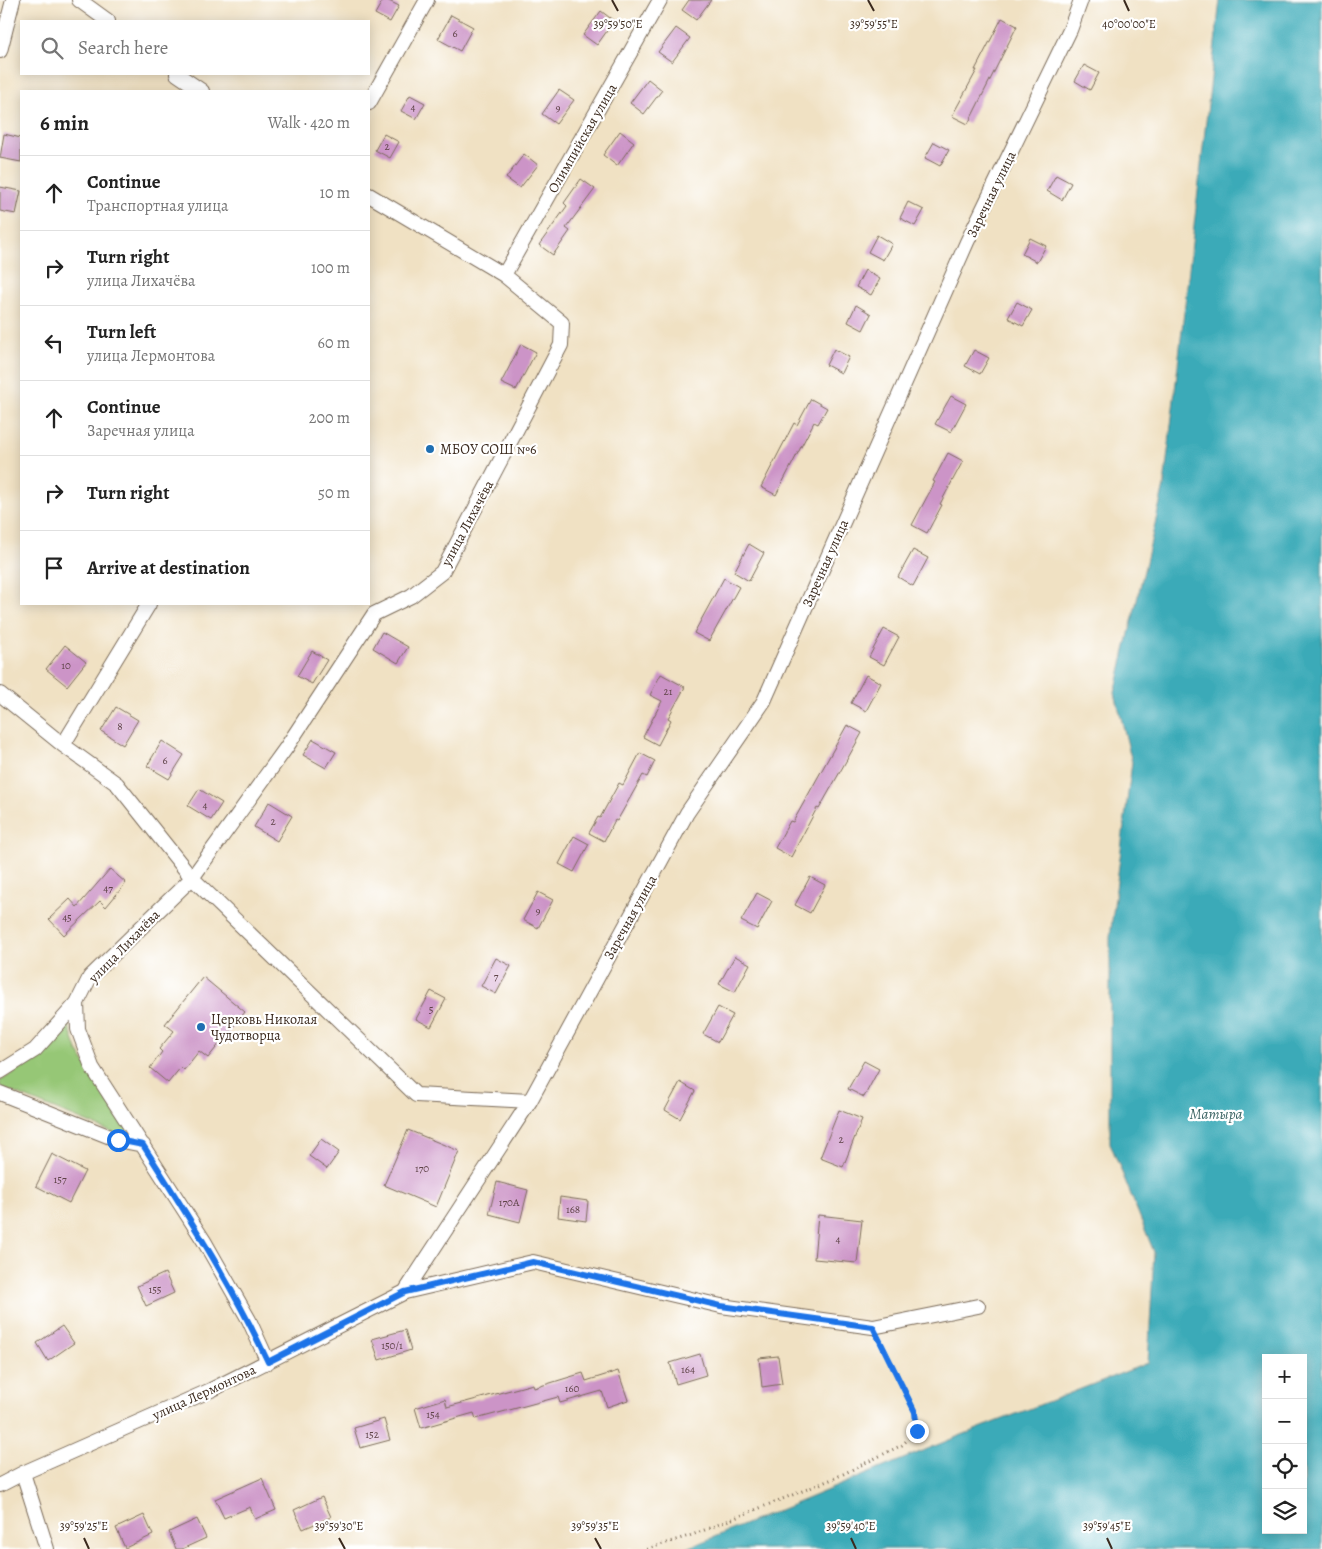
<!DOCTYPE html>
<meta charset="utf-8">
<style>
:root{--surface:#fff;--page:#f2f2f2;--text:#222;--muted:#767676;--line:#e0e0e0}
body{margin:0;font-family:Alegreya,serif;background:var(--page);color:var(--text)}
.controls{position:absolute;right:15px;bottom:15px;display:grid;overflow:hidden;border-radius:0px;box-shadow:0 2px 12px #0003}
.controls button{width:45px;height:45px;display:grid;place-items:center;padding:0;border:0;border-bottom:1px solid var(--line);background:var(--surface);color:var(--text);font:25px sans-serif}
.stop{position:absolute;width:15px;height:15px;margin:-11px;border:4px solid #1a73e8;border-radius:50%;background:#fff}
.stop.end{background:#1a73e8;border-color:#fff;box-shadow:0 1px 5px #0008}
.list{margin:0;padding:0;list-style:none}
h2{display:flex;justify-content:space-between;align-items:center;height:65px;margin:0;padding:0 20px;font-size:21px}
h2 small{font-size:16px;font-weight:400;color:var(--muted)}
.list li{display:grid;grid-template-columns:32px 1fr auto;gap:15px;align-items:center;box-sizing:border-box;height:75px;padding:0 20px;border-top:1px solid var(--line)}
.list b{display:block;font-size:19px;white-space:nowrap}
.list p{margin:0;font-size:16px;white-space:nowrap;color:var(--muted)}
.list em{font-size:16px;font-style:normal;color:var(--muted)}
.icon{flex:none;width:28px;height:28px;fill:none;stroke:currentColor;stroke-width:2;stroke-linecap:round;stroke-linejoin:round}
.map{position:relative;flex:none;width:1322px;height:1549px;overflow:hidden}
.search{position:absolute;background:var(--surface);box-shadow:0 2px 12px #0003;left:20px;top:20px;width:350px;height:55px;display:flex;align-items:center;gap:12px;box-sizing:border-box;padding:0 18px;border-radius:0px;color:var(--muted);font-size:19px}
.panel{position:absolute;background:var(--surface);box-shadow:0 2px 12px #0003;left:20px;top:90px;width:350px;height:515px;border-radius:0px}
.map>svg:first-child{display:block}
.green{fill:#96c776;stroke:#68784a}
.water{fill:#3aaab8;stroke:#3a6a6b;fill-rule:evenodd}
.building{fill:#cc94c7}
.lines{fill:none;stroke-linecap:round;stroke-linejoin:round}
.minor-casing{stroke:#7a6a58;stroke-width:16}
.path{stroke:#7a6a58;stroke-width:3;stroke-dasharray:1 4;stroke-linecap:butt}
.minor{stroke:#fff;stroke-width:14}
.route{stroke:#1a73e8;stroke-width:6}
.ticks{fill:none;stroke:#3b2a1e;stroke-width:2}
.poi-dot{fill:#1f6fb2;stroke:#fff;stroke-width:2}
.labels{text-anchor:middle;stroke-width:4.5;stroke-linejoin:round;paint-order:stroke}
.number-label{font-size:11px;fill:#5f4448}
.street-label{font-size:14px;fill:#3b2a1e;stroke:#fff}
.poi-label{font-size:14px;fill:#3b2a1e;stroke:#fff;text-anchor:start}
.water-label{font-size:15px;font-style:italic;fill:#3b6463;stroke:#fff}
.ticks-label{font-size:12px;text-anchor:middle;fill:#3b2a1e;stroke:#fff;stroke-width:4.5;stroke-linejoin:round;paint-order:stroke}
</style>
<div class="map">
<svg width="1322" height="1549" viewBox="0 0 1322 1549">
<rect width="100%" height="100%" fill="#fff"/>
<filter id="ink" filterUnits="userSpaceOnUse"><feTurbulence type="fractalNoise" baseFrequency=".02" numOctaves="2"/><feDisplacementMap in="SourceGraphic" scale="10" xChannelSelector="R" yChannelSelector="G"/><feConvolveMatrix kernelMatrix="1 2 1 2 8 2 1 2 1" color-interpolation-filters="sRGB"/></filter>
<filter id="wash" filterUnits="userSpaceOnUse"><feTurbulence type="fractalNoise" baseFrequency=".0096" numOctaves="4" result="noise"/><feDisplacementMap in="SourceGraphic" scale="20" xChannelSelector="R" yChannelSelector="G"/><feGaussianBlur stdDeviation="1.12" result="paint"/><feColorMatrix in="noise" values="0 0 0 0 0 0 0 0 0 0 0 0 0 0 0 0 0 1.4 0 .05"/><feComposite in="paint" operator="in"/></filter>
<g filter="url(#wash)">
<rect width="100%" height="100%" fill="#f0e1c3"/>
<!-- green -->
<path class="green" d="M68,1024l9,26 52,81 -8,5 -121,-49v-6l25,-15z"/>
<!-- water -->
<path class="water" d="M1220,0h102v1549h-637l269,-111 194,-75 6,-111 -44,-109v-206l22,-175 -17,-69 49,-207zM1266,1358h37v172h-37z"/>
<g id="blocks">
<!-- building -->
<path class="building" d="M383,0h4l12,6 -9,16 -15,-8z
M689,0h22l-15,20 -14,-10z
M601,11l13,10 -17,24 -14,-10z
M451,15l22,12 -13,24 -22,-12z
M1002,18l15,8 -49,98 -16,-8 25,-46h-2z
M676,28l14,10 -18,24 -14,-10z
M1084,65l15,8 -9,17 -15,-9z
M648,79l14,11 -18,24 -14,-11z
M559,90l15,10 -18,24 -14,-10z
M410,95l15,8 -9,16 -15,-8z
M620,131l14,11 -17,24 -14,-11z
M4,134l17,4v24l-21,-4z
M384,134l15,8 -9,16 -15,-8z
M934,142l15,8 -9,16 -15,-8z
M524,154l14,11 -18,23 -14,-10z
M1056,175l15,8 -9,17 -15,-9z
M581,179l14,10 -29,39 4,3 -17,24 -14,-10 28,-39 -3,-3z
M0,187l21,4 -5,23 -16,-3z
M908,202l16,8 -9,16 -15,-8z
M877,235l15,9 -9,16 -15,-8z
M1030,238l16,8 -9,16 -15,-8z
M865,270l15,9 -9,16 -15,-8z
M1017,302l15,8 -9,16 -15,-8z
M856,305l15,9 -8,16 -15,-8z
M521,344l15,8 -20,38 -15,-7z
M834,349l15,8 -8,16 -15,-8z
M974,350l15,8 -9,16 -15,-8z
M951,396l15,8 -15,28 -16,-8z
M811,399l16,9 -9,16 -4,-2 -38,73 -15,-8 33,-64 3,2z
M948,453l15,8 -23,43 2,1 -15,28 -15,-8 23,-43 -2,-1z
M749,544l15,9 -15,28 -15,-9z
M913,550l15,8 -15,28 -15,-9z
M724,578l15,9 -30,54 -15,-8z
M884,629l15,8 -15,28 -15,-8z
M382,632l26,15 -10,16 -25,-15z
M65,645l21,17 -19,24 -21,-17z
M312,651l15,9 -15,24 -15,-8z
M661,674l24,13 -17,31 3,2 -13,25 -15,-8 19,-36 -12,-6z
M866,675l15,8 -15,28 -15,-8z
M116,707l22,13 -15,25 -22,-14z
M847,725l15,8 -43,76 -2,-1 -26,49 -16,-9 15,-27 3,1z
M313,739l23,13 -10,16 -23,-13z
M162,741l22,14 -15,24 -22,-13z
M640,753l15,8 -8,16 -4,-2 -26,46 -2,-1 -11,21 -15,-8 9,-16 2,1 19,-35 4,2z
M199,789l23,14 -11,17 -23,-14z
M269,802l23,14 -15,25 -23,-14z
M574,836l15,8 -15,28 -15,-8z
M110,869l16,14 -20,24 -6,-6 -36,34 -15,-16 21,-20 7,8z
M810,877l15,8 -15,28 -15,-8z
M538,892l15,8 -15,28 -15,-8z
M757,893l15,8 -15,28 -16,-8z
M735,956l15,8 -15,28 -16,-8z
M496,958l15,8 -15,28 -15,-8z
M203,977l42,35 -37,46 -9,-7 -15,19 -3,-3 -13,16 -18,-15 12,-16 -3,-3 15,-18 -9,-7z
M431,991l15,8 -15,28 -15,-8z
M718,1007l15,8 -15,27 -15,-8z
M864,1061l15,8 -15,28 -16,-8z
M680,1082l15,9 -15,28 -15,-9z
M839,1110l23,9 -19,48 -23,-9z
M408,1130l51,21 -23,56 -52,-22z
M321,1139l18,13 -12,17 -18,-13z
M52,1154l33,17 -16,32 -33,-17z
M497,1182l31,8 -8,32 -31,-8z
M560,1197l28,4 -2,20 -28,-4z
M818,1215l44,5 -5,43 -43,-4z
M165,1273l9,20 -28,13 -9,-20z
M62,1326l12,17 -26,18 -11,-18z
M405,1330l6,20 -32,10 -7,-21z
M700,1354l6,21 -30,9 -6,-21z
M778,1356l4,28 -20,3 -3,-29z
M618,1371l10,29 -21,7 -5,-16 -42,12 -2,-6 -82,22 -2,-6 -53,15 -6,-20 30,-9 2,8 86,-23 1,4 49,-15 3,8z
M384,1419l6,21 -30,8 -6,-20z
M262,1478l14,32 -21,9 -5,-12 -26,11 -9,-19z
M322,1497l9,20 -28,12 -9,-19z
M144,1515l9,20 -28,13 -9,-20z
M197,1519l9,19 -24,11h-6l-7,-17z"/>
</g>
</g>
<g filter="url(#ink)">
<use href="#blocks" fill-opacity="0" stroke="#7a6a58" stroke-width="1"/>
<g class="lines">
<defs>
<path id="minor" d="M79,0l29,21
M0,51l13,-51
M177,74l25,17
M369,103l58,-103
M504,275l156,-275
M0,694l63,51 54,39 75,94 224,217 114,6
M63,745l86,-141
M0,1072l35,-22 42,-47
M0,1093l118,47 25,5
M405,1292l125,-191 157,-288 77,-112 203,-459 103,-212 11,-30
M268,1362l-19,-42 -45,-79 -112,-174 -14,-38 -1,-26 13,-26 102,-99 94,-130 88,-134 37,-18 31,-24 119,-227 1,-22 -58,-48 -135,-80
M23,1473l24,76
M0,1485l23,-12 188,-83 194,-98 128,-30 188,44 152,21 105,-21"/>
</defs>
<!-- minor casing -->
<use href="#minor" class="minor-casing"/>
<!-- path -->
<path class="path" d="M647,1549l45,-14 143,-57 67,-33 15,-14 -2,-20 -36,-72"/>
<!-- minor -->
<use href="#minor" class="minor"/>
</g>
</g>
<g class="lines" filter="url(#ink)">
<!-- route -->
<path class="route" d="M118,1140l25,5c45,71 90,141 125,217l137,-70 128,-30 188,44 152,21 42,85 2,19"/>
</g>
<!-- ticks -->
<path class="ticks" d="M612,0l6,11M868,0l6,11M1124,0l5,11M84,1538l5,11M339,1538l6,11M595,1538l6,11M851,1538l5,11M1107,1538l5,11"/>
<!-- markers -->
<g class="poi-dot">
<circle cx="430" cy="449" r="5"/>
<circle cx="201" cy="1027" r="5"/>
</g>
<g class="labels">
<!-- number labels -->
<g class="number-label">
<text x="455" y="37">6</text>
<text x="413" y="111">4</text>
<text x="558" y="111">9</text>
<text x="387" y="150">2</text>
<text x="66" y="669">10</text>
<text x="668" y="695">21</text>
<text x="120" y="730">8</text>
<text x="165" y="764">6</text>
<text x="205" y="809">4</text>
<text x="273" y="825">2</text>
<text x="108" y="892">47</text>
<text x="538" y="914">9</text>
<text x="67" y="921">45</text>
<text x="496" y="980">7</text>
<text x="431" y="1013">5</text>
<text x="841" y="1143">2</text>
<text x="422" y="1172">170</text>
<text x="60" y="1183">157</text>
<text x="509" y="1206">170А</text>
<text x="573" y="1213">168</text>
<text x="838" y="1243">4</text>
<text x="155" y="1293">155</text>
<text x="392" y="1349">150/1</text>
<text x="688" y="1373">164</text>
<text x="572" y="1392">160</text>
<text x="433" y="1418">154</text>
<text x="372" y="1438">152</text>
</g>
<!-- street labels -->
<g class="street-label">
<text transform="translate(582 138) rotate(-60)" y="5">Олимпийская улица</text>
<text transform="translate(991 194) rotate(-64)" y="5">Заречная улица</text>
<text transform="translate(467 523) rotate(-62)" y="5">улица Лихачёва</text>
<text transform="translate(825 563) rotate(-66)" y="5">Заречная улица</text>
<text transform="translate(630 917) rotate(-61)" y="5">Заречная улица</text>
<text transform="translate(124 946) rotate(-46)" y="5">улица Лихачёва</text>
<text transform="translate(204 1392) rotate(-25)" y="5">улица Лермонтова</text>
</g>
<!-- poi labels -->
<g class="poi-label">
<text x="440" y="454">МБОУ СОШ №6</text>
<text x="211" y="1024">Церковь Николая<tspan x="211" dy="16">Чудотворца</tspan></text>
</g>
<!-- water labels -->
<g class="water-label">
<text x="1216" y="1119">Матыра</text>
</g>
</g>
<g class="ticks-label">
<text x="874" y="28">39°59'55"E</text>
<text x="1129" y="28">40°00'00"E</text>
<text x="618" y="28">39°59'50"E</text>
<text x="84" y="1530">39°59'25"E</text>
<text x="339" y="1530">39°59'30"E</text>
<text x="595" y="1530">39°59'35"E</text>
<text x="851" y="1530">39°59'40"E</text>
<text x="1107" y="1530">39°59'45"E</text>
</g>
</svg>
<div class="controls">
<button>+</button>
<button>−</button>
<button><svg class="icon" aria-label="locate" viewBox="0 0 24 24"><circle cx="12" cy="12" r="6"/><path d="M12 2v4M12 18v4M2 12h4M18 12h4"/></svg></button>
<button><svg class="icon" aria-label="layers" viewBox="0 0 24 24"><path d="M12 4l9 5-9 5-9-5zM3 14l9 5 9-5"/></svg></button>
</div>
<div class="stop" style="left:118px;top:1140px"></div>
<div class="stop end" style="left:917px;top:1431px"></div>
<div class="search"><svg class="icon" aria-label="search" viewBox="0 0 24 24"><circle cx="10" cy="10" r="6"/><path d="M15 15l6 6"/></svg>Search here</div>
<section class="panel">
<h2>6 min<small>Walk · 420 m</small></h2>
<ul class="list">
<li><svg class="icon" aria-label="ahead" viewBox="0 0 24 24"><path d="M12 20V5M6 11l6-6 6 6"/></svg><div><b>Continue</b><p>Транспортная улица</p></div><em>10 m</em></li>
<li><svg class="icon" aria-label="right" viewBox="0 0 24 24"><path d="M7 20v-9h11M14 6l5 5-5 5"/></svg><div><b>Turn right</b><p>улица Лихачёва</p></div><em>100 m</em></li>
<li><svg class="icon" aria-label="left" viewBox="0 0 24 24"><path d="M17 20v-9H6M10 6l-5 5 5 5"/></svg><div><b>Turn left</b><p>улица Лермонтова</p></div><em>60 m</em></li>
<li><svg class="icon" aria-label="ahead" viewBox="0 0 24 24"><path d="M12 20V5M6 11l6-6 6 6"/></svg><div><b>Continue</b><p>Заречная улица</p></div><em>200 m</em></li>
<li><svg class="icon" aria-label="right" viewBox="0 0 24 24"><path d="M7 20v-9h11M14 6l5 5-5 5"/></svg><div><b>Turn right</b></div><em>50 m</em></li>
<li><svg class="icon" aria-label="arrive" viewBox="0 0 24 24"><path d="M6 21V4h12l-3 4 3 4H6"/></svg><div><b>Arrive at destination</b></div></li>
</ul>
</section>
</div>
